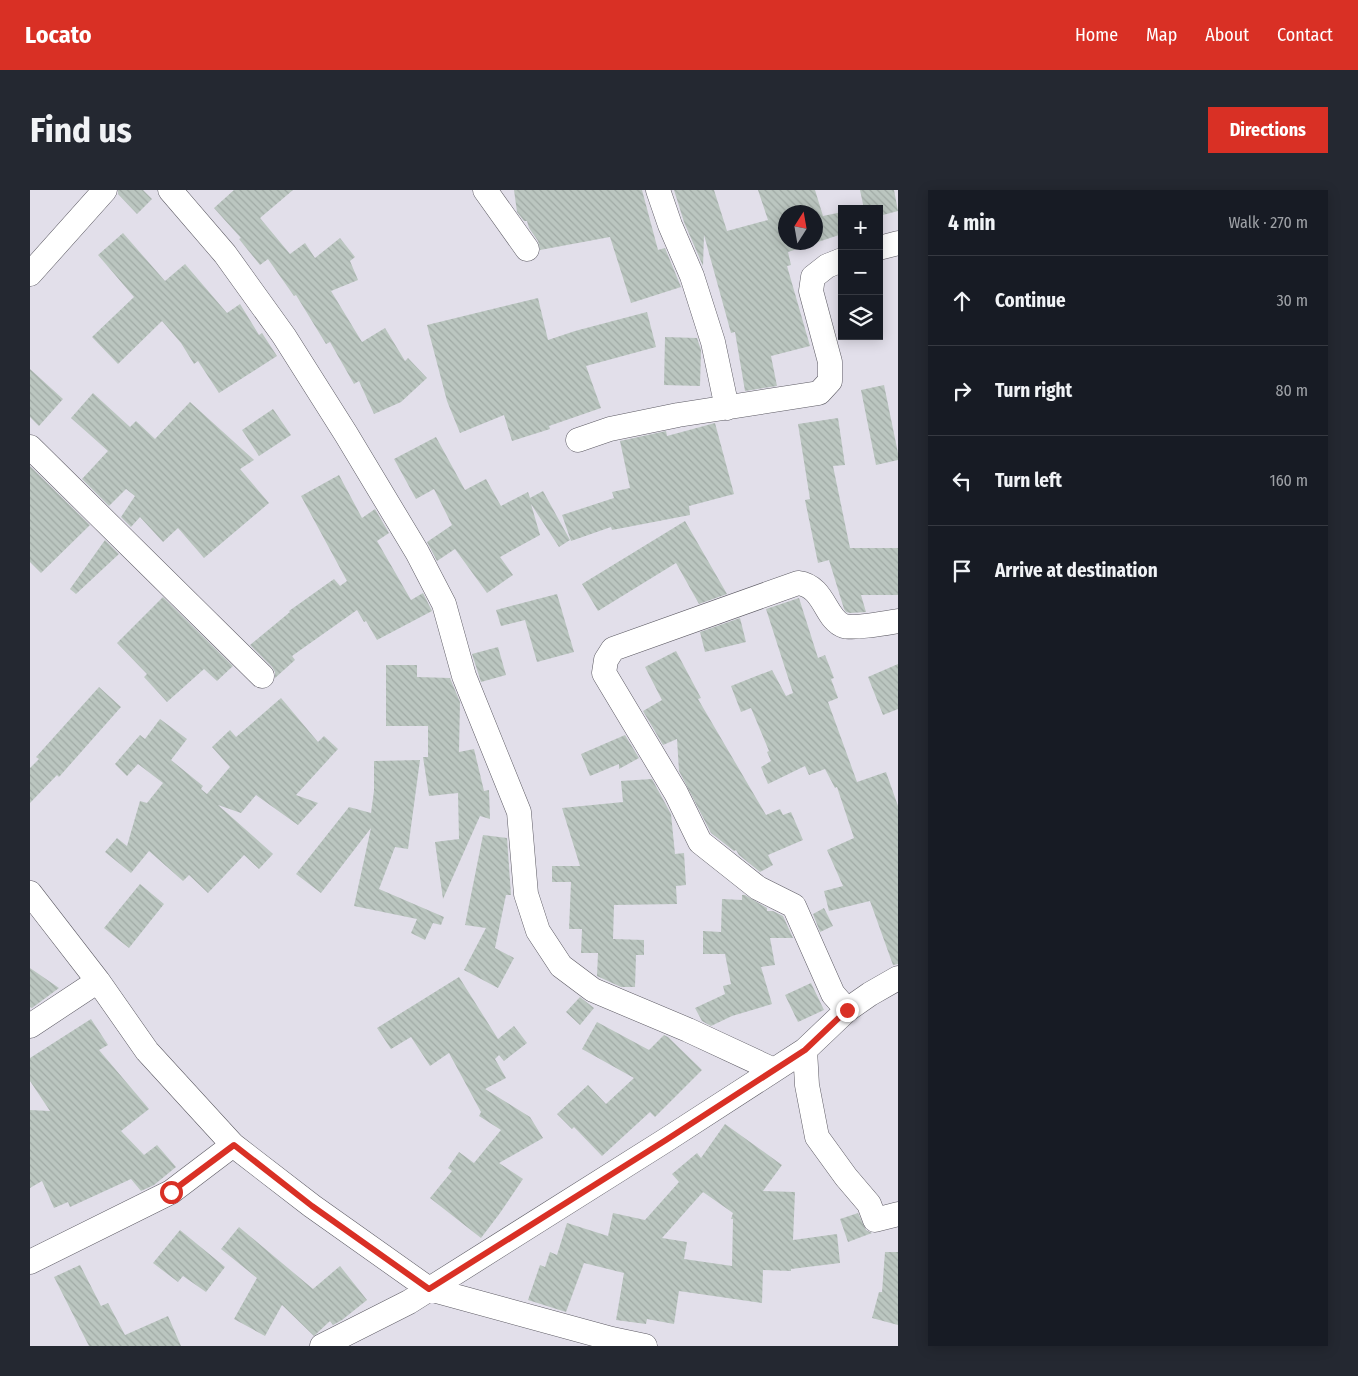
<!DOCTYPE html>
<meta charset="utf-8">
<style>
:root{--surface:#171b24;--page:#242831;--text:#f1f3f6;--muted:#9ea1a6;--line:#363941;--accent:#d93025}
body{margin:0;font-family:"Fira Sans Condensed",sans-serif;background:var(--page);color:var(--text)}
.controls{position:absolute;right:15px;top:15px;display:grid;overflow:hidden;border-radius:0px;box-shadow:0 2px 12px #0003}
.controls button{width:45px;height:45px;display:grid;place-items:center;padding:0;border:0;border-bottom:1px solid var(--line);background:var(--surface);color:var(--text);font:25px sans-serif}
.compass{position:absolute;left:748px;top:15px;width:45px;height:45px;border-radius:50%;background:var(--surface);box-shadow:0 2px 12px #0003;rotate:11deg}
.stop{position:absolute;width:15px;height:15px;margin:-11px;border:4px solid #d93025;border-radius:50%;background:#fff}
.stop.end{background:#d93025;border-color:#fff;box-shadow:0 1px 5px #0008}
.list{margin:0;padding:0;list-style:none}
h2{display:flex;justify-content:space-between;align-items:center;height:65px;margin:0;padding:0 20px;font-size:21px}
h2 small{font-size:16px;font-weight:400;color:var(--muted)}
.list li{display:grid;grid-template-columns:32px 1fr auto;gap:15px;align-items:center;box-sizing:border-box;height:90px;padding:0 20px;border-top:1px solid var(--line)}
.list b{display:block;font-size:19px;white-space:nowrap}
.list em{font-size:16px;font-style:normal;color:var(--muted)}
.icon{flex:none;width:28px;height:28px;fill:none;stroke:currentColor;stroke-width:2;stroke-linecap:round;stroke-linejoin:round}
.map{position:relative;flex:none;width:868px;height:1156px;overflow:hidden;border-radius:0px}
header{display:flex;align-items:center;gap:30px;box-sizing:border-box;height:70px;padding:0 25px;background:var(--accent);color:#fff}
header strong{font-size:24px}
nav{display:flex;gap:28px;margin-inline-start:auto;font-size:18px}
.intro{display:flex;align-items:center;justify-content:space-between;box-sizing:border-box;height:120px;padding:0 30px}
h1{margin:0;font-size:35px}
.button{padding:12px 22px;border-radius:0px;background:var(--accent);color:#fff;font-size:18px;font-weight:700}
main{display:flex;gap:30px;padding:0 30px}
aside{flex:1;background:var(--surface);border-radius:0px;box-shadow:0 2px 12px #0003}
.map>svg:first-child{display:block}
.building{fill:url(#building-back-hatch);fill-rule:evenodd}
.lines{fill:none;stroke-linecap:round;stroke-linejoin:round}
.street-casing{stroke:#5c5a63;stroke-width:25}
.street{stroke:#fff;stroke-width:24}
.route{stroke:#d93025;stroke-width:6}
</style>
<header>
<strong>Locato</strong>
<nav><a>Home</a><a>Map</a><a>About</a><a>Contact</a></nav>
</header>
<div class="intro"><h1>Find us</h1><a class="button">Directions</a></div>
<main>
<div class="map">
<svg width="868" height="1156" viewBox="0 0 868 1156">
<defs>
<pattern id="building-back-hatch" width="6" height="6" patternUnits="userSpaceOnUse" patternTransform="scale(1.25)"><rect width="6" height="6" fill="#bbc6c0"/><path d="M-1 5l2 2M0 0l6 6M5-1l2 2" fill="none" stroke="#a0aaa5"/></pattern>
</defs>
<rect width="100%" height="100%" fill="#e2dfea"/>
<!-- building -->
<path class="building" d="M88,0h25l9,9 -15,15 -19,-20z
M204,0h59l-33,28 30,36 15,-11 10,15 25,-20 15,19 -5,4 8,19 -27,11 31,51 23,-14 20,33 3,-3 19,20 -26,24 -27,12 -15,-33 -5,3 -24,-42 -4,2 -30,-49 -2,1 -26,-37 -8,6 -21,-26 2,-1 -27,-30z
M484,0h128l16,60 7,-2 16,39 -50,16 -21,-66 -70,13 -2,-9 -9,-13 -2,-7h-3l-7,-9z
M644,0h40l13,41 41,-11 -10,-30h57l8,26 19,-4v22l-54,18 3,13 -4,1 23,80 -39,10 6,30 -32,5 -10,-59 -4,1 -27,-98 -1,31 -19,-44zM756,22h30v30h-30z
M830,0h34l4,21 -19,5v-7h-15z
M93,43l42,48 20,-17 42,49 13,-9 19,31 3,-2 15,23 -58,37 -21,-32 -4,3 -13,-21 -19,-22 -44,43 -26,-27 42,-40 -36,-42z
M508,108l10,42 27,-9 72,-19 9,35 -70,19 15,42 -52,18 1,3 -38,12 -8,-26 -44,18 -13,-32 -20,-76z
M635,147l32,1 4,12 -1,36 -36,-1z
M0,179l33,30 -24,27 -9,-9z
M854,195l14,68v7l-22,5 -15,-75z
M63,203l37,34 6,-6 19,18 35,-37 64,58 -14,9 29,34 -65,55 -26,-30 -15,14 -23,-25 -9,10 -10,-10 14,-21 -9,-7 -17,17 -27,-27 26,-28 -37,-33z
M243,219l18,26 -32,21 -17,-26z
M808,228l7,47 -12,1 17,82h48v47h-37l5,17 -16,1 -4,-1 -2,-3 -15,-49 -11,3 -13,-63 5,-1 -12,-75z
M685,233l19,71 -45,12 1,9 -78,15 -1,-3 -40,14 -9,-26 52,-17 -2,-6 18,-4 -10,-47 46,-10 1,5z
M406,247l29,53 21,-11 15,27 27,-14 2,6 13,-7 27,49 -11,7 -28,-43 9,31 -40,22 13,18 -26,18 -32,-44 -18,12 -10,-19 25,-17 -18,-36 -18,10 -22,-40z
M0,276l60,59 -49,48 -11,-11z
M309,285l23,43 13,-9 14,24 -12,8 34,59 12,-7 9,18 -55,29 -11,-19 -2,1 -7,-12 -65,46 3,4 -20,18v-6l-3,-5 -22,-22 40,-33 -1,-1 45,-32 6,7 7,-5 -46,-85z
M655,331l42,73 -28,10 -23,-41 -78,48 -16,-27z
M75,350l14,14 -43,40 -6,-5z
M527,404l17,58 -37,10 -12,-42 -24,6 -5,-16z
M133,407l70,69 -16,15 -13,-12 -37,33 -23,-25 3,-3 -30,-31z
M769,408l19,60 7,-3 9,23 -3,1 7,19 -10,4 29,80 29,-10 12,34v158l-5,1 -23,-64 -41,10 -5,-20 19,-5 -16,-36 27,-12 -17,-51 -2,1 -10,-19 -16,6 -4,-9 -37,18 -7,-17 10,-6 -4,-9 2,-1 -18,-43 -10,4 -10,-26 41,-16 14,26 7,-3 -27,-84z
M710,428l6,24 -41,10 -5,-20z
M468,457l8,28 -25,7 -9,-28z
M646,461l25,47 -3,1 68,116 14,-6 3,6 8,-3 12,28 -35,15 5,10 -13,7 -21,-17 -3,-5 -2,1 -23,-18 -32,-62 -2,-32 -14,6 -20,-34 19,-11 -17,-33z
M868,474v45l-15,6 -15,-38z
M356,475h31v12l33,1 10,24 -1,50 15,-3 10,42 5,-1 1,29 -10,-3 -37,83 -8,-57 24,-3 -1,-46 -29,3 -6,-39h5v-31h-42z
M69,497l22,20 -62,70 -2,-2 -27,28v-35l9,-9 -3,-2z
M251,508l37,44 6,-6 14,13 -42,46 22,8 -20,22 -42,-30 -15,18 -23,-8 55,49 -14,15 -15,-14 -36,38 -19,-18 -6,6 -34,-30 -18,22 -26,-21 12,-14 10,8 13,-45 7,2 16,-20 -25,-19 -11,12 -12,-12 25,-29 5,4 15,-20 27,20 -16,21 32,26 -2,3 6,5 23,-27 -18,-20 18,-17 6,7z
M595,545l14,23 -20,11v-5l-29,12 -9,-22z
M390,570l-12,89 -13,-2 -16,42 65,28 -3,8 -8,-2 -8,17 -14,-7 6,-14 -63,-13 17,-78 -50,65 -25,-19 53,-67 22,6 3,-22v-30z
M622,589l19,35 4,40 9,-1 2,32 -10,1 1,18 -63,1 -1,34 31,1v15h-8l-1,32h-14l-24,-11 1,-23h-17l1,-24h-13l2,-47h-19v-16h28l-18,-58 61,-6 -2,-21z
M453,645l24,3 4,57h-5l-11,53 19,10 -16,30 -34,-18 22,-42 -21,-3z
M110,694l24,20 -35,44 -25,-20z
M712,705h3l22,13v3h6l10,5 10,22h-23l5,27 -14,2 11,37 -40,12 -21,10 -9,-5 -7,-13 30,-14 -2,-8 8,-2 -6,-30h-22v-23l18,1 1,-33 20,1z
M794,718l9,18 -13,6 -7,-18z
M0,778l29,20 -27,20 -2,-1z
M429,787l39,62 16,-13 13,17 -23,18 -5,-6 -4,4 11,19 -21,11 45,28 13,21 -44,25 24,16 -23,34 -19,25 -51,-40 22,-27 -4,-3 11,-16 15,11 27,-33 -22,-14 2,-4 -32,-59 -19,13 -19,-29 -20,12 -14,-21z
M781,793l13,27 -26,12 -13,-27z
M550,807l14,11 -14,17 -14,-13z
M61,829l17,26 -9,5 50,59 -28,22 23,24 13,-10 19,22 -22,18 -13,6 -10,-12 -61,28 -2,-5 -14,6 -12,-27 -12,7v-78l20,1 -20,-30v-23z
M567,832l52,28 15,-15 4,2 34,33 -47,47 -5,-5 -48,44 -28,-29 -2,2 -15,-15 31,-29 18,19 28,-26 -52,-29z
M695,934l57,41 -19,26 32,1 -2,48 44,-6 3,29 -49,6v2l-28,-1 -1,33 -83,-12 -5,33 -27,-5 -1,5 -30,-4 8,-47 -40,-10 -18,49 -38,-12 12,-35 5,2 5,-15 7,3 10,-32 41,13 5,-23 32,7 34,-38 -7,-8 25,-21 4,5zM673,1002l30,21 -2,6h2l-1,47 -48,-7 3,-17 -25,-4z
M828,1023l8,17 6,3 -24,9 -8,-23z
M209,1037l74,62 27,-23 27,34 -25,20 -9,5 -3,-4 -16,15 -32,-31 -17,31 -31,-17 23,-41 -36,-29z
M150,1040l45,37 -19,25 -23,-16 -5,6 -25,-19z
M855,1062h13v73l-26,-7 7,-26h3z
M50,1075l21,41 7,-3 17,32 43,-19 13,30h-92l-35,-69z"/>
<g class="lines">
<defs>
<path id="street" d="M140,0l55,64 59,82 62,98 71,118 27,52 20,72 55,136 7,82 12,37 23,35 32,24 95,40 86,40
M455,0l42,59
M628,0l12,35 22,51 21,66 14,66
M849,58l19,-5
M0,84l75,-84
M548,250l32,-11 68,-14 141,-22 11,-12v-19l-19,-71 2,-14 14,-11 15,-6
M0,257l232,229
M0,703l68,88 49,70 86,94 79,61 117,83 183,50 33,7
M817,820l-14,-16 -39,-88 -36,-18 -58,-46 -24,-49 -72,-120 2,-13 7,-11 185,-66c27,3 27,37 46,43 9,3 42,-3 54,-5
M0,836l68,-45
M775,860l2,35 10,52 29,40 23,27 6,16 23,-6
M0,1072l141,-70 62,-47
M292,1156l87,-44 257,-162 139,-90 42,-40 23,-16 28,-16"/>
</defs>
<!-- street casing -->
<use href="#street" class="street-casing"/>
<!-- street -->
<use href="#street" class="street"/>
</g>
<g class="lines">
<!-- route -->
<path class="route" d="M141,1002l63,-47 78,61 117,83 237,-149 139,-90 42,-40"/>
</g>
</svg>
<div class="controls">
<button>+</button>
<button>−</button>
<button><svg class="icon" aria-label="layers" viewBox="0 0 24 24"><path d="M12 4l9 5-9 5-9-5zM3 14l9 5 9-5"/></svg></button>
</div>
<svg class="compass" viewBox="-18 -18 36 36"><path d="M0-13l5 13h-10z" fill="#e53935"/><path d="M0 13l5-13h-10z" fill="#9ea1a6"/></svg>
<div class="stop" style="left:141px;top:1002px"></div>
<div class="stop end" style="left:817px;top:820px"></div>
</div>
<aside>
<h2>4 min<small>Walk · 270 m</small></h2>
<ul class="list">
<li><svg class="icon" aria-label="ahead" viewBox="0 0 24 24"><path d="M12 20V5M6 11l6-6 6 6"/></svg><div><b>Continue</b></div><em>30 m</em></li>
<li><svg class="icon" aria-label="right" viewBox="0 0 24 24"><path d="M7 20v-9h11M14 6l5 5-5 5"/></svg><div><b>Turn right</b></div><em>80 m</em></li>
<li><svg class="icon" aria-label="left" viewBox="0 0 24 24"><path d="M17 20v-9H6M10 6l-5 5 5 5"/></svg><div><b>Turn left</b></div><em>160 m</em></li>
<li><svg class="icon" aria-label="arrive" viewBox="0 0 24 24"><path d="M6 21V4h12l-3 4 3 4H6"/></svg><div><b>Arrive at destination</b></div></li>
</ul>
</aside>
</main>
